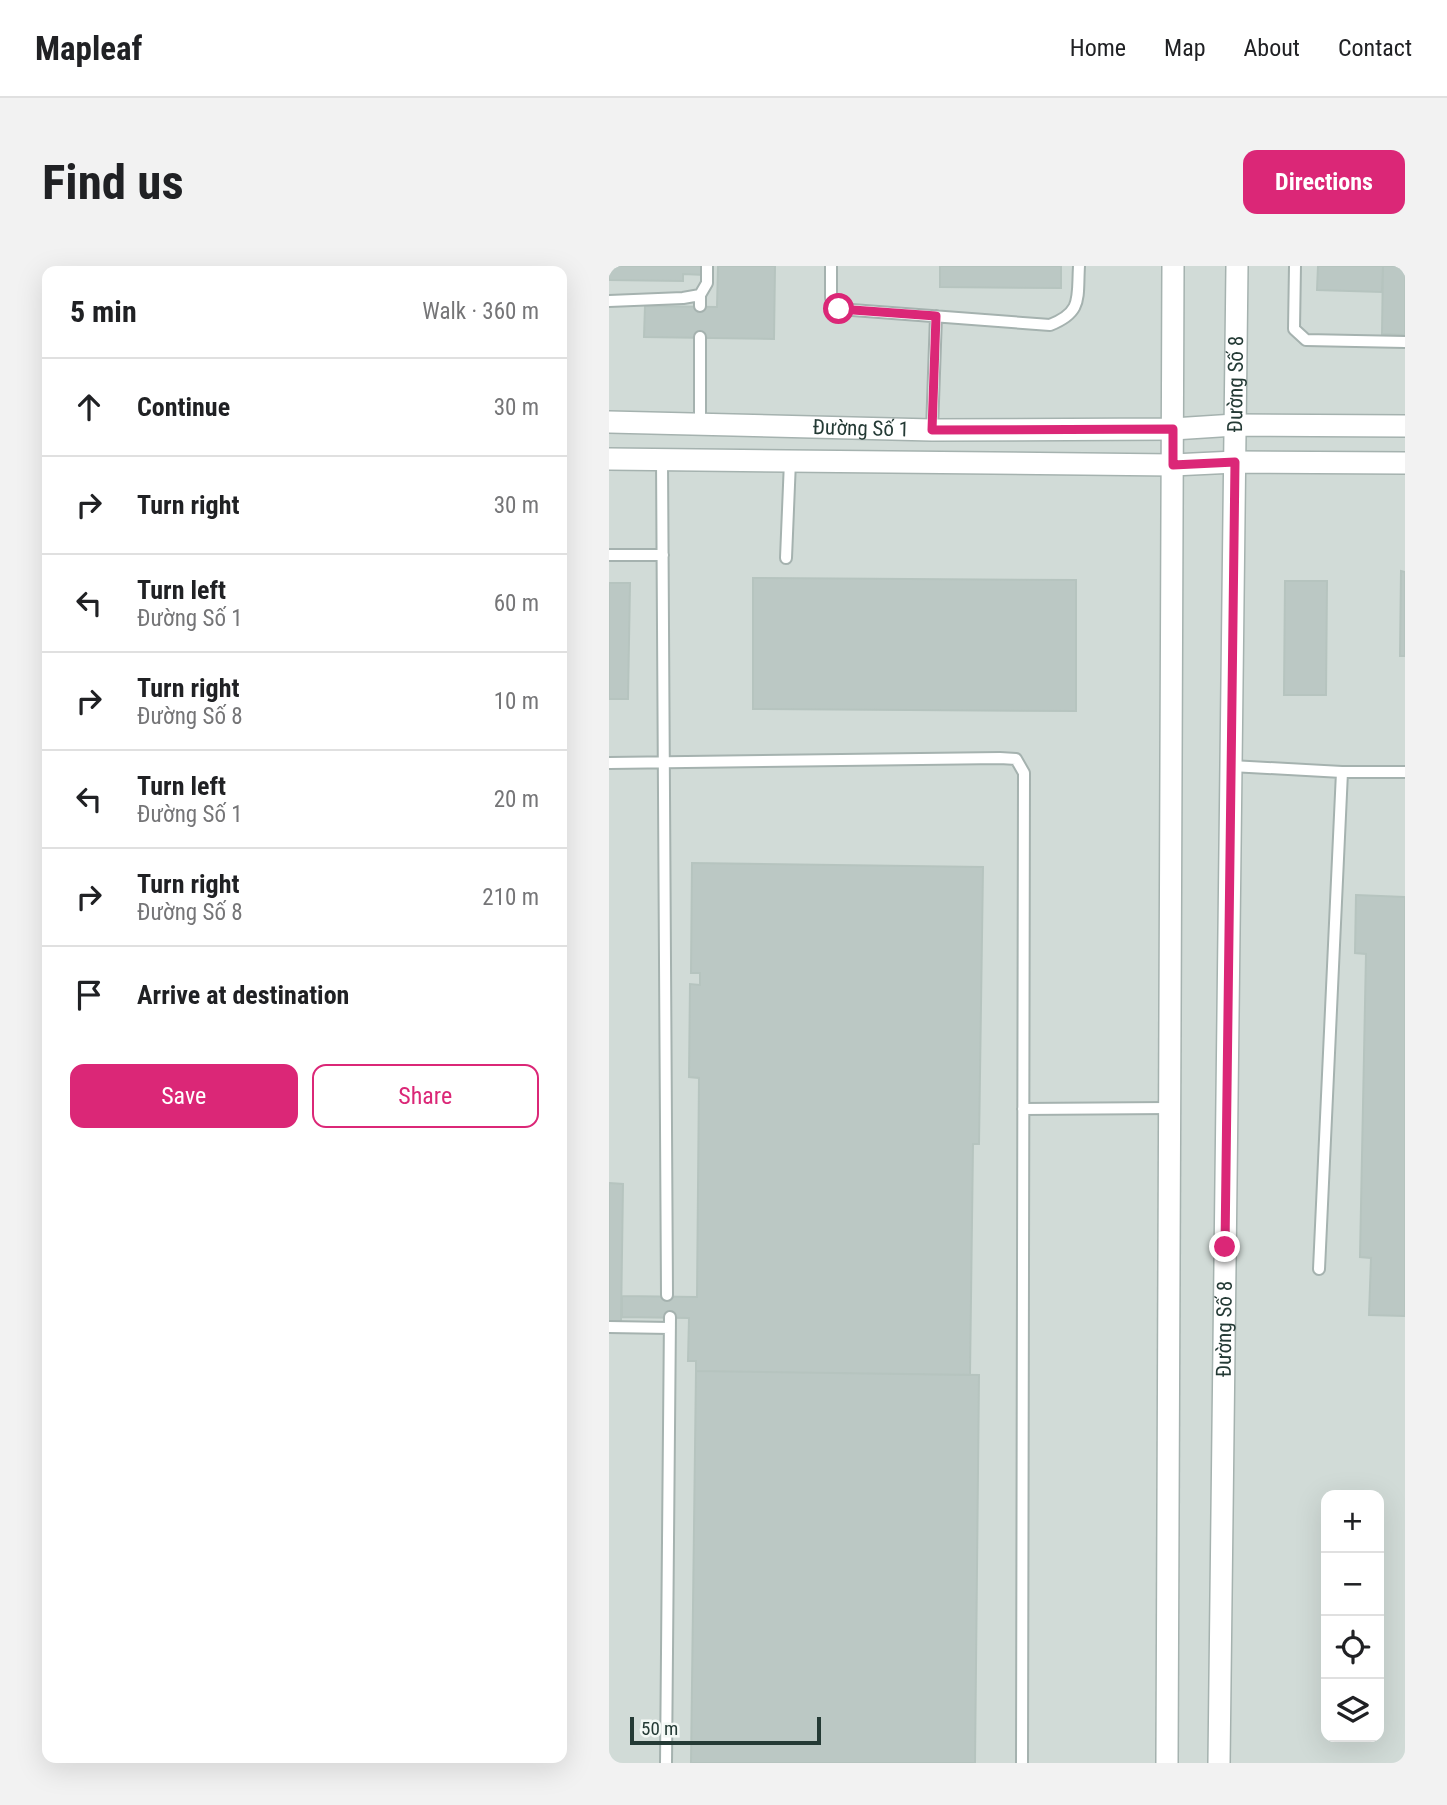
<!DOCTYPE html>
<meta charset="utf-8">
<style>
:root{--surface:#fff;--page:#f2f2f2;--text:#202124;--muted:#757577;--line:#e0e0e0;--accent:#db2777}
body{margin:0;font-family:"Roboto Condensed",sans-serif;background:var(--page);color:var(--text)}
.controls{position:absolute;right:21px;bottom:21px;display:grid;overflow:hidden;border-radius:14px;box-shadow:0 7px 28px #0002}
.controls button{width:63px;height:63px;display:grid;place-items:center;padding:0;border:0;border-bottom:2px solid var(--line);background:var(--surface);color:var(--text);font:35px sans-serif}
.scale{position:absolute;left:21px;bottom:18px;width:191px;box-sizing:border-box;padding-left:7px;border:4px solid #243a35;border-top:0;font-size:19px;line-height:24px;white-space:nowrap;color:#243a35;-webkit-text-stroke:5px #f3f8f5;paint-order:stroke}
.stop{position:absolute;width:21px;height:21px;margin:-16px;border:5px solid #db2777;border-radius:50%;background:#fff}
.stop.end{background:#db2777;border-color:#fff;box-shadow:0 2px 7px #0008}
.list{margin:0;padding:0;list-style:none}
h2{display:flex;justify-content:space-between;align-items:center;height:91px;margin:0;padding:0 28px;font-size:30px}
h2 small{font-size:23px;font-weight:400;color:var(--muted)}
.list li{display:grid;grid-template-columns:46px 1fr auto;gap:21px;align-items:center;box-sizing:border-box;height:98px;padding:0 28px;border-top:2px solid var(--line)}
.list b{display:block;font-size:26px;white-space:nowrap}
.list p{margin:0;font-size:23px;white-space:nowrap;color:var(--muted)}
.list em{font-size:23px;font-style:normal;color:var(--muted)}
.actions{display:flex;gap:14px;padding:21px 28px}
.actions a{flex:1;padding:16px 0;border:2px solid var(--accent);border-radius:14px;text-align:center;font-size:24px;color:var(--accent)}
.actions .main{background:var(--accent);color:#fff}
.icon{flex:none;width:38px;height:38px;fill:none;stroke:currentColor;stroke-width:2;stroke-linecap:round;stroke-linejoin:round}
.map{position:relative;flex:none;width:796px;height:1497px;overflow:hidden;border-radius:14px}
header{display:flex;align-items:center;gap:42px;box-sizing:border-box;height:98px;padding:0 35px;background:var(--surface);border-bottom:2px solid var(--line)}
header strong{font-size:33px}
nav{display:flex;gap:38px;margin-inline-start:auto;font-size:24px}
.intro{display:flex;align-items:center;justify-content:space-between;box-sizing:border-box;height:168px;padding:0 42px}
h1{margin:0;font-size:49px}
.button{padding:18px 32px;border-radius:14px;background:var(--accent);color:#fff;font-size:24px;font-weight:700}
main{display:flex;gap:42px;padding:0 42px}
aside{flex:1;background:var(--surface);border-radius:14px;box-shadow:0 7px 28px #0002}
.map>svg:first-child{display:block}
.built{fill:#d1dbd7;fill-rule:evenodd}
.building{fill:#bbc8c4;stroke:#b6c4bf;stroke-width:2}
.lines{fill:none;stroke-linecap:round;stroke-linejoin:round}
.service-casing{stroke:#a5b2af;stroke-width:14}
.tertiary-casing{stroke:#a5b2af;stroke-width:24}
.service{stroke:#fff;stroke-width:10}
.tertiary{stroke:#fff;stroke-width:21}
.route{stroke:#db2777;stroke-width:9}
.labels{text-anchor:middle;stroke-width:7;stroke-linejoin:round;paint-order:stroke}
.street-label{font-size:21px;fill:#243a35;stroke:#f3f8f5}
</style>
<header>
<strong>Mapleaf</strong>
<nav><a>Home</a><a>Map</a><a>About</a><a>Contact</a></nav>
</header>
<div class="intro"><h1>Find us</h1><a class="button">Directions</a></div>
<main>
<aside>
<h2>5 min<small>Walk · 360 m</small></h2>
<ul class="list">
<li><svg class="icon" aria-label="ahead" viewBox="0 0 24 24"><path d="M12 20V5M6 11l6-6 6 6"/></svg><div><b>Continue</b></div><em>30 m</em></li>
<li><svg class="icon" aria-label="right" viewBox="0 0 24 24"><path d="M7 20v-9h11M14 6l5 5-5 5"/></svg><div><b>Turn right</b></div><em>30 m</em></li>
<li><svg class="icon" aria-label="left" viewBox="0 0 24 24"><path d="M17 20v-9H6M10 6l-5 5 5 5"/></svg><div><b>Turn left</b><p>Đường Số 1</p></div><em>60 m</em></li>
<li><svg class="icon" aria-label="right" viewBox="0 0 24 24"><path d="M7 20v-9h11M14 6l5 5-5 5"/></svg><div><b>Turn right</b><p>Đường Số 8</p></div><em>10 m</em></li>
<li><svg class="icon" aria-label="left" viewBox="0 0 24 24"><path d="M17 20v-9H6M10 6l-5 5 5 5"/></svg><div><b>Turn left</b><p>Đường Số 1</p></div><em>20 m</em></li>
<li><svg class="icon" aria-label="right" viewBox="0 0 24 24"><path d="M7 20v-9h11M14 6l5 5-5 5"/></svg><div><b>Turn right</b><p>Đường Số 8</p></div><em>210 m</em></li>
<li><svg class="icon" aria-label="arrive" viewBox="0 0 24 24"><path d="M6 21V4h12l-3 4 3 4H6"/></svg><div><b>Arrive at destination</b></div></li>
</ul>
<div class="actions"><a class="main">Save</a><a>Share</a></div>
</aside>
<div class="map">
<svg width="796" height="1497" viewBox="0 0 796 1497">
<rect width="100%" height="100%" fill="#e2ebe8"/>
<!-- built -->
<path class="built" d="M0,0h796v1497h-796zM717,1229h53v242h-53z"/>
<!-- building -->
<path class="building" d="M0,0h96v9l-22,-1v7l-74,-1z
M109,0h57l-1,73 -130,-2 1,-31 72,1z
M331,0h121v22l-121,-1z
M709,0h65l-1,26 -65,-2z
M774,0h22v69l-23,-1z
M792,305l4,1v84h-5z
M144,312l323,2v131l-323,-2z
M676,315h42l-1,114h-42z
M0,317h21l-2,116h-19z
M83,597l291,4 -4,277h-6l-3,231 -274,-4v-10h-8l1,-43 -67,-1v-21l75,1 2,-219 -10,-1 1,-93 10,1v-12h-9z
M747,629l49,2v419l-36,-1 2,-57 -11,-1 6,-303 -11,-1z
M0,917l14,1 -2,137h-12z
M87,1105l283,4 -4,388h-284z"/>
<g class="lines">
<defs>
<path id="service" d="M222,0v32l8,11 211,16c33,-13 27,-27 29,-59
M686,0l-1,63 12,11 99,2
M0,35l74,-3 17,-3
M91,40v-11l7,-12v-17
M91,71v87
M323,164l4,-114
M53,194l5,835
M0,289h54
M177,292l4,-97
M0,497l391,-5 16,1 8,14 -2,990
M622,500l111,6h63
M414,843l147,-1
M710,1003l23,-497
M0,1061l61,1
M57,1497l4,-446"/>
<g id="tertiary">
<path id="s1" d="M0,156l323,8 241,-1 62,-4 170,1"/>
<path d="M0,193l564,6 62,-3 170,1"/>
<path d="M558,1497l6,-1497"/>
<path id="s2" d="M610,1497l18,-1497"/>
</g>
</defs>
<!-- service casing -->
<use href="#service" class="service-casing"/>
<!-- tertiary casing -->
<use href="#tertiary" class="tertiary-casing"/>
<!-- service -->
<use href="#service" class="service"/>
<!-- tertiary -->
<use href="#tertiary" class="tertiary"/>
</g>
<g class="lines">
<!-- route -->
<path class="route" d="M230,43l97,7 -4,114 241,-1v36l62,-3 -10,785"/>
</g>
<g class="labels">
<!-- street labels -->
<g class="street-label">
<text dy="7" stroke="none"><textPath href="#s2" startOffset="1379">Đường Số 8</textPath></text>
<text dy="7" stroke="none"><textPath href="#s1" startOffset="252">Đường Số 1</textPath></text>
<text dy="7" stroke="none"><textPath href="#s2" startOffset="434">Đường Số 8</textPath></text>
</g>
</g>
</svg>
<div class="controls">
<button>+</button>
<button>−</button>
<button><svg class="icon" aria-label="locate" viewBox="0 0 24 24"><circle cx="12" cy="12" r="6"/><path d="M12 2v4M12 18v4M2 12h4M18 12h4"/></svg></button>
<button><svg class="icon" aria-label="layers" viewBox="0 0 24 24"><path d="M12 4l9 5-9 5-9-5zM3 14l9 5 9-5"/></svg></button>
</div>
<div class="scale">50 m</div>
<div class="stop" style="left:230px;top:43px"></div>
<div class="stop end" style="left:616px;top:981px"></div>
</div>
</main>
